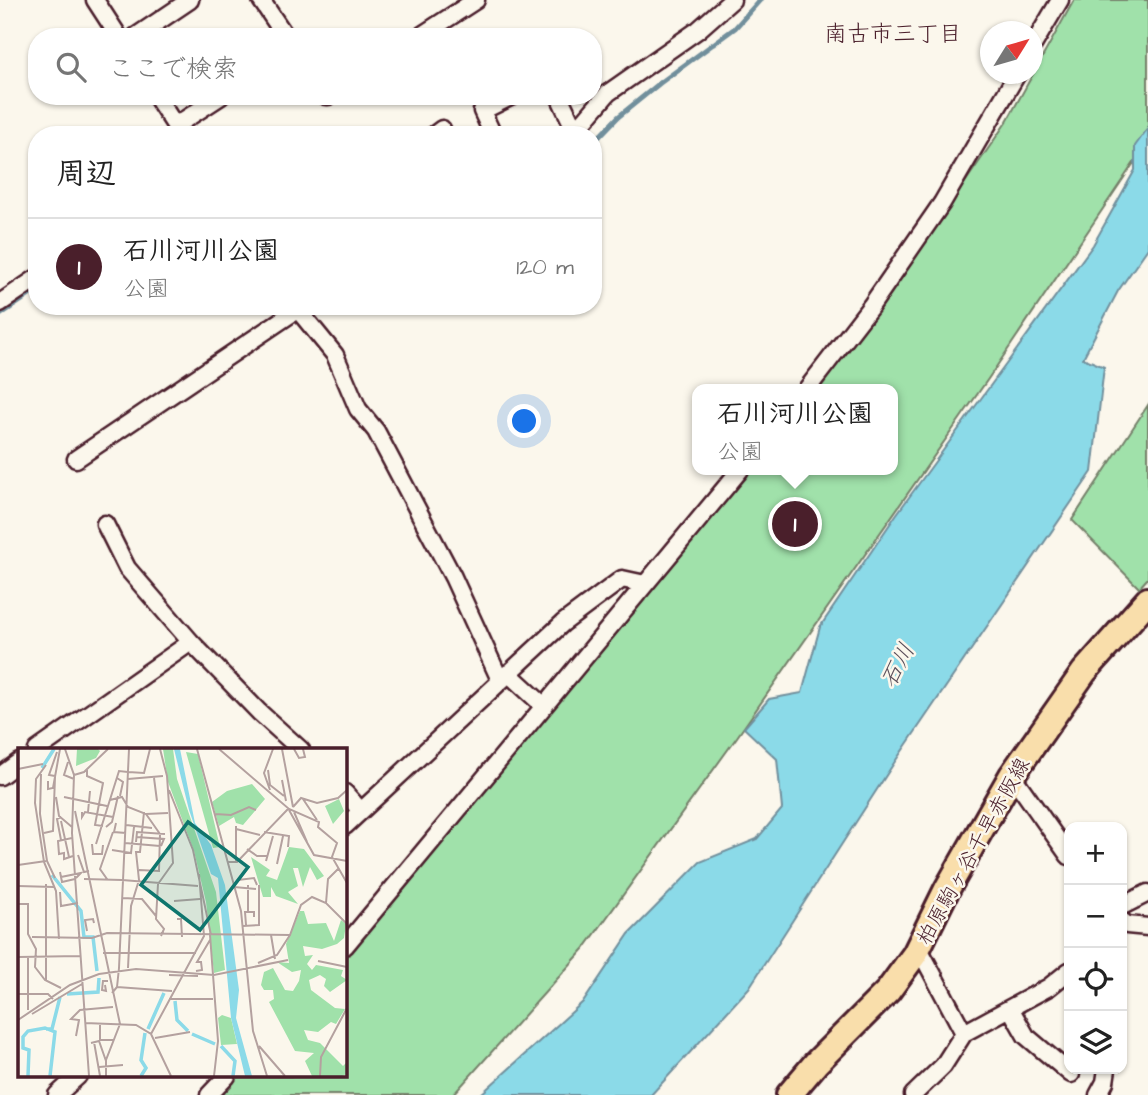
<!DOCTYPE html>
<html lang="ja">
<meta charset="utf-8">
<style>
:root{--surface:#fff;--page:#f6f6f6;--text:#222;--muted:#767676;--line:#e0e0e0;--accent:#4a1f2b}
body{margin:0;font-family:"Architects Daughter","Klee One",sans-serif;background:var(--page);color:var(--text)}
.controls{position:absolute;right:21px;bottom:21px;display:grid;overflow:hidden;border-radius:14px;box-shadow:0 2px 5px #0004}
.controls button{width:63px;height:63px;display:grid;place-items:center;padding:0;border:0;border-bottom:2px solid var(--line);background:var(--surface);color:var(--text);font:35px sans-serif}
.compass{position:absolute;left:980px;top:21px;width:63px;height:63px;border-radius:50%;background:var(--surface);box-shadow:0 2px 5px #0004;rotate:53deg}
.you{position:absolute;left:525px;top:422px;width:24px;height:24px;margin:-18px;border:5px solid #fff;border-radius:50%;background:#1a73e8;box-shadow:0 0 0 10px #1a73e833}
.badge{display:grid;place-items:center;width:46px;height:46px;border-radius:50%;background:var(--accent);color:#fff;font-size:23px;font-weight:700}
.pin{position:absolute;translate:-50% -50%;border:4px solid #fff;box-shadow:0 2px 7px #0006}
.popup{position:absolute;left:692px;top:384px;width:206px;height:91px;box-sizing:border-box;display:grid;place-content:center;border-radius:14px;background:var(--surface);filter:drop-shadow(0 2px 5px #0005);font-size:23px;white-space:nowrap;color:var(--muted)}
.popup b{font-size:26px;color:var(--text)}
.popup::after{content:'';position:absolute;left:50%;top:100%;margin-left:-14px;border:14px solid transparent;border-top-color:var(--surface)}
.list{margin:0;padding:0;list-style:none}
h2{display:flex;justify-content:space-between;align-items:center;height:91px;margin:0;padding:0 28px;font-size:30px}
h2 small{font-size:23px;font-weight:400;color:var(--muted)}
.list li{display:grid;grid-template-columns:46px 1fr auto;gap:21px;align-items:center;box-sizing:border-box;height:98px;padding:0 28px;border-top:2px solid var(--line)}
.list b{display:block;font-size:26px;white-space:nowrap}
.list p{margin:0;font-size:23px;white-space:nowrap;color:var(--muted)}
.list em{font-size:23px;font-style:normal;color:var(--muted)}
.icon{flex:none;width:38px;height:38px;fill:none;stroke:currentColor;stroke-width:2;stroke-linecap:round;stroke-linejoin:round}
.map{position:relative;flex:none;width:1148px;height:1095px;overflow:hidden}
.search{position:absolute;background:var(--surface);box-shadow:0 2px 5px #0004;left:28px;top:28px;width:574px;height:77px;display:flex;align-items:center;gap:18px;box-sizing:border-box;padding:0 24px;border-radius:28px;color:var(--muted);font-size:26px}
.panel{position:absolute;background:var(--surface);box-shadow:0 2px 5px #0004;left:28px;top:126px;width:574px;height:189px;border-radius:28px}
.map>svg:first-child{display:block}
.green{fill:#a0e1aa;stroke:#75806a;stroke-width:2}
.water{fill:#8bdae8;stroke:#718f9c;stroke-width:2}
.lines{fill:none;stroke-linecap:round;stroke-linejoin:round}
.stream{stroke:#718f9c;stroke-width:5}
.street-casing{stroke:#4a1f2b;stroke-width:21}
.primary-casing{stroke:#4a1f2b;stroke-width:30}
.street{stroke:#fbf7ec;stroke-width:16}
.primary{stroke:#f9deab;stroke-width:24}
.labels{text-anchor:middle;stroke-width:5;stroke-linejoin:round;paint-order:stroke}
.street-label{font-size:21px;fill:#4a1f2b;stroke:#fbf7ec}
.neighbourhood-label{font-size:23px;fill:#4a1f2b;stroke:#fbf7ec}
.water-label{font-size:23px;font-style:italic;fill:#5a4e5a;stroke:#fbf7ec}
.inset-river{fill:none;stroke:#8bdae8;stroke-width:3.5}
.inset-road{fill:none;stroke:#b4a19f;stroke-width:2}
.view{fill:#0f766e;fill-opacity:0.15;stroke:#0f766e;stroke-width:3.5}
.inset-edge{fill:none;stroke:#4a1f2b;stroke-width:3.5}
</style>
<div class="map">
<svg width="1148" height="1095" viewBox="0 0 1148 1095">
<rect width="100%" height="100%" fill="#fbf7ec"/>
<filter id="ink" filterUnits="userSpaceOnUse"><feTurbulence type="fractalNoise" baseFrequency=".0143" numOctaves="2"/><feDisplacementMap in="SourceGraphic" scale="14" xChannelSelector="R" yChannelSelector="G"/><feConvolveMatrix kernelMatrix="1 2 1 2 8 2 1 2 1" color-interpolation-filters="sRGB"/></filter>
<g filter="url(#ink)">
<!-- green -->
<path class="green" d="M1074,0h74v142l-160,237 -251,358 -153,212 -131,146h-235l18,-19h109v-121l30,-34 374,-451h144v-81h-78l52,-63 140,-205z
M1148,405v173l-9,10 -67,-68z"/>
<!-- water -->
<path class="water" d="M1148,128v120l-30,43 -35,67 21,9 -12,105 -198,291 -145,225 -98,107h-171l104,-94 45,-67 71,-72 57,-23 25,-30 -5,-50 -33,-31 25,-29 33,-6 18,-66 76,-112 197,-270 42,-75v-24z"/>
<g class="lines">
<!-- stream -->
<path class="stream" d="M593,143l25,-26 42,-34 75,-55 25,-28
M0,315l37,-25"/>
<defs>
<path id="street" d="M95,0l24,37
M261,0l25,37
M135,37l55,-37
M419,37l57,-37
M1032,47l28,-47
M156,96l24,37
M326,96h2
M559,96l16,34
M175,126l46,-30
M434,135l8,-6
M493,135l-11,-24 30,-15
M572,135l36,-42 90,-63 34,-30
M0,303l37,-25
M295,306l40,49 23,54 18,22 77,146 47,103
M807,389l64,-83 71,-103 75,-129
M76,459l222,-150
M105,524l22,44 64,74 68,70 42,38
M508,673l36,33
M37,750l154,-108
M1012,775l57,81
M0,776l19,-14
M345,793l16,18
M345,826l218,-203 59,-44 23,5
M1122,906l26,-13
M1122,921l5,4 21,2
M345,946l395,-476
M1010,1008l16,28 45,38
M964,1033l85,-46 20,-16
M57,1095l21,-19
M209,1095l18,-19
M913,1095l30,-29 21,-33 -41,-77 -8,-2
M1098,1095l7,-13 2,-13"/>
<path id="primary" d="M789,1095l27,-32 72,-72 27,-37 32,-65 65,-114 72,-103 64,-72"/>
</defs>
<!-- street casing -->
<use href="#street" class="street-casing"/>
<!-- primary casing -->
<use href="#primary" class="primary-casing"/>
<!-- street -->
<use href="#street" class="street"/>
<!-- primary -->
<use href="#primary" class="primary"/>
</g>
</g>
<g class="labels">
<!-- street labels -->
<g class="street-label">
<text transform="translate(973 851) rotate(-61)" y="7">柏原駒ヶ谷千早赤阪線</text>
</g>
<!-- neighbourhood labels -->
<g class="neighbourhood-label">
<text x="893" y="41">南古市三丁目</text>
</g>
<!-- water labels -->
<g class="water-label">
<text transform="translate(897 665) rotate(-62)" y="8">石川</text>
</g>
</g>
<!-- overview -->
<g transform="translate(18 748)">
<rect width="329" height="329" fill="#fbf7ec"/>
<path d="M59,1h21l2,2 -4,7 -20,8zM145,1h10l4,30 39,113 9,78 -11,3 -8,-71 -12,-51 -26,-69zM168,4l12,2 22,93 -7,1zM234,36l13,15 -22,26 -7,-2 -2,-6 -15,9 -7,-24 15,-11zM321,51l5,12 -11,13 -8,-18zM271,99l15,2 20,27 -7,4 -7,-13 -7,20 -5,-19h-5l5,18 -10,6 10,12 -22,-8 -5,-9v10h-8l-12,-40 19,13 -4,6 11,4zM282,163h4l4,13 18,-1 8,18 7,-21 5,4 -2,14 -7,6 -15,5 -19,-3 2,10 8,-1 -6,9 5,6 4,-5 27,5 -2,6 6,4 -17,12 -6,-6 2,-7 -6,-4 -11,5 2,10 24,18 10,1 -9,15 -5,-2 -13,10 -14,-2 4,10 12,3 23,23 4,-4v12l-5,2h-30l-7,-15 9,-8 -19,-2 -26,-49 5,-3 -1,-9h-9l-3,-5 3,-13 9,-4 12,22 8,1 6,-10 2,-11 -9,2 -15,-10 12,1 -3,-19zM204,267l9,3 6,26 -16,1 -3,-27z" fill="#a0e1aa"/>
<path d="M156,1h6l15,74 16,22 14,40 14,105 -3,28 16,58h-7l-14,-58 -13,-140 -7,-4 -22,-64z" fill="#8bdae8"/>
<path class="inset-river" d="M24,20l12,-19M34,127l29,36 3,26h9l4,34M49,246l31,-2 1,-14M157,253l2,19 11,11M28,281h6l8,-32M130,281l16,-36M174,286l23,10M203,298l14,15 -2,15M10,328l1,-26 -6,-2v-11l5,-6 17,-3 10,4 -5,44M123,328l5,-8 -5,-8 4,-27"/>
<path class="inset-road" d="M47,1l9,26 -2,58 17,243M142,1l7,27 6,87 -15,21 -2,35 8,10 -3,7M179,1l44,162 12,120 14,45M201,1l70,60 30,13 -1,5 19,16 -5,14 15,26M264,1l11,58M276,1l5,9 6,-1 -2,-8M50,14l-4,13 10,4M28,17l-10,14 -1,24 9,59 12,29 3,48M0,21l25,-5M69,21v7l16,7 -8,42 8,1M250,22l2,15 14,11M110,24l16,1 6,-24M23,26l-1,40 7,47 8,17M56,27l10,-3 24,-23M37,28l-6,-1 8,-23M99,30l6,4 -3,14M136,30l3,23M110,31l35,-3M264,32l4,21M30,33v8l5,-1 7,-39M151,42l24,60 18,85M252,42l-6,-17 9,-24M38,49l3,19 13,11M46,49l43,9M285,51l14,21M92,52l12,-3 6,10 18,7 14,20 -1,37 -20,-1M275,59l8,-9 16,5 21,-5 9,-8M271,62l25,45 33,6M57,63l45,213 -14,36v16M64,64v5l3,-5 28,5M70,64l2,-21M276,64l13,30M128,66l22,-1M197,66l16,1 18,-8 7,3M43,73l8,36M98,75l-2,9 12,1M108,77l26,3M218,78v35M88,79l6,-5 6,-26M218,81l24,6M246,84l25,4 -1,11M26,85l9,-2 2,-54M118,89l28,2 -3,7M54,90l-14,3 1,13 5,-1v6l9,-3M43,92l-4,-21 4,-2M118,94l1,-10 28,2M107,95l35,3M74,96l1,10h9l1,-9M78,96l23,-73 9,1M229,101l10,7h10M94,102l19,3 3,-26M60,107l6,17 5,-1M248,113l7,-25M209,114h10l51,-53M259,116l6,-28M0,117l28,-4M42,124l2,10 13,-3M43,129l20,-4 -5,5M66,131l38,1M89,131l-7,-10 13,-37M104,132l76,6M220,132l16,-2 3,7M0,138l36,1M216,139l22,2M42,144l1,14 17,-3M105,150l19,1 14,17M156,153l26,-2M308,155l2,-24 10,-10M0,156h10v30l8,15 -1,18 10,13 16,8M230,164v-27M159,171h4l1,18M228,177l-1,-13h9v5M225,178l16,-1v-40M69,183l-2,-11 8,-1 1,4M192,187l8,106 -4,35M253,187l4,24M14,189l60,1 15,-5 183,2 11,-30 11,-8 14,6 21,21M28,191v-55M28,191v42M85,205h93M0,209l62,-1M10,210v52M300,213l29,6M240,215l19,-8 13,-20M110,220l3,-62 8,-26 -3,-28h4l4,-40M178,223l6,-1 -1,-8h-4l13,-22M151,227l29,1M87,237l1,6 -4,-1 1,-9h5M99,239l55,4M94,245l5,-6 2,-19 10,-219M0,246h30l5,5M151,251h44M14,266l50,-30M0,272l52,-35 29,-11 37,-5 78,6 74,-15M67,275l51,2 15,9 20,42M82,276v16h13M133,286l53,-98 -5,-62M58,288l3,-16 -8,-1 9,-9 33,-3M137,290l35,-6M76,294l6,34M73,295l8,-2 7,20M241,298l26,30M81,319l24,-2M302,328l1,-19 26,-49"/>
<path class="view" d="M170,74l60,45 -48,63 -59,-45z"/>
<rect width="329" height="329" class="inset-edge"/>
</g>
</svg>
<div class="controls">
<button>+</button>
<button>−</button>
<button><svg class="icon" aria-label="locate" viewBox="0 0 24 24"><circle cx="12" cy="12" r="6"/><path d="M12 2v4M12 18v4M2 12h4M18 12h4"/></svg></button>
<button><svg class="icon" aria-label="layers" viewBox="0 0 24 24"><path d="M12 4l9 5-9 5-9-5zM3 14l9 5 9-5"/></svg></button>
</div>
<svg class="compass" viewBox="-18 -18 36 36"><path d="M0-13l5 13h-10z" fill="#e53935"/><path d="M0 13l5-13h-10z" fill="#767676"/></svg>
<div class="you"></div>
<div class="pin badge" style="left:795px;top:524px">1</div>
<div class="popup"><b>石川河川公園</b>公園</div>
<div class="search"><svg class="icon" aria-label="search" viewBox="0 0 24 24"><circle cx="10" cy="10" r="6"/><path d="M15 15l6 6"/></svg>ここで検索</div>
<section class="panel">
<h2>周辺<small></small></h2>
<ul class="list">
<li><span class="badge">1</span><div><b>石川河川公園</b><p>公園</p></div><em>120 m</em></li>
</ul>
</section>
</div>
